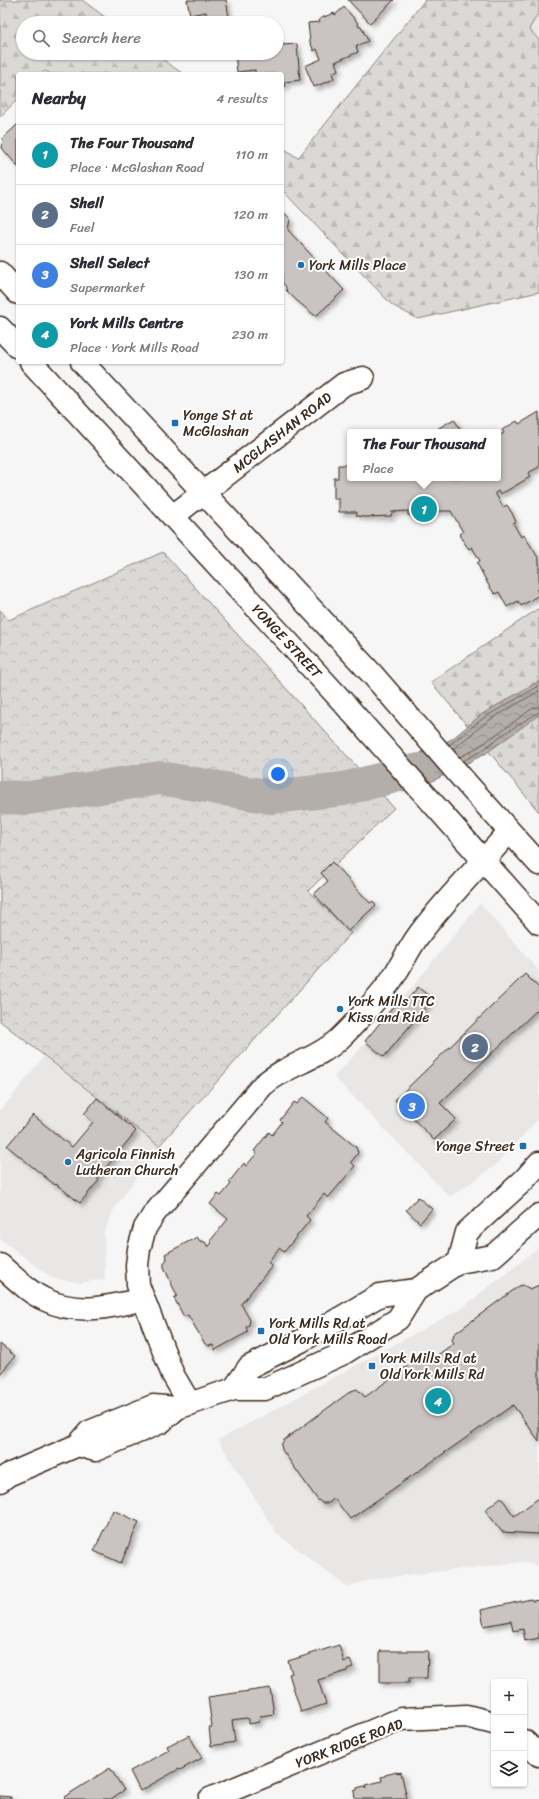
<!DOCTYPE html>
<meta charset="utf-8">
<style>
:root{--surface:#fff;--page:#f2f2f3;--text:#2b2b33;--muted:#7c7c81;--line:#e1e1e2;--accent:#db2777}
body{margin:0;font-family:Sriracha,sans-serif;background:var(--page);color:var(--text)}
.controls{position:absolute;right:12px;bottom:12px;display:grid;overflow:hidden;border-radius:4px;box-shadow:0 1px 3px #0004}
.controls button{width:36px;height:36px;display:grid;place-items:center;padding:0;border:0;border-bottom:1px solid var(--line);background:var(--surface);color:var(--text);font:20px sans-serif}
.you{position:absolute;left:278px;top:774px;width:14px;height:14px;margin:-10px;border:3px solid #fff;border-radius:50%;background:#1a73e8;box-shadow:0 0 0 6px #1a73e833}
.badge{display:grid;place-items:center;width:26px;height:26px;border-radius:50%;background:var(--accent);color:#fff;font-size:13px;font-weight:700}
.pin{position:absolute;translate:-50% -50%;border:2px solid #fff;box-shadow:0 1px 4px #0006}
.popup{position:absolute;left:347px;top:429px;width:154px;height:52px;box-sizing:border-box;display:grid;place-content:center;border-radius:4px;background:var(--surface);filter:drop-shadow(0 1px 3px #0005);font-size:13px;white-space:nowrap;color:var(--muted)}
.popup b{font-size:15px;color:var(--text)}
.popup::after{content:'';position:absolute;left:50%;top:100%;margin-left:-8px;border:8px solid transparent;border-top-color:var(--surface)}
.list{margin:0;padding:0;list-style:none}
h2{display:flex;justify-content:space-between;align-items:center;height:52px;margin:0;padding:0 16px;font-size:17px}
h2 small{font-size:13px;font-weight:400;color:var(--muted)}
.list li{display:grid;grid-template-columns:26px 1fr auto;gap:12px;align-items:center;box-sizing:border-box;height:60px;padding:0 16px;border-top:1px solid var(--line)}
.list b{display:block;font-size:15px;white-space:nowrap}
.list p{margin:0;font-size:13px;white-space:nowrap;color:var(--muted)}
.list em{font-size:13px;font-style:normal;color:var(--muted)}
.icon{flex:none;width:22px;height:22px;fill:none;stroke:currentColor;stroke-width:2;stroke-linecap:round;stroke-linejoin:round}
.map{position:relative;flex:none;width:539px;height:1799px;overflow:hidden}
.search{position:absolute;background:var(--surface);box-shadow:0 1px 3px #0004;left:16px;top:16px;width:268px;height:44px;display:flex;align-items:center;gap:10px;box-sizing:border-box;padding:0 14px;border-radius:22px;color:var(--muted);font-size:15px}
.panel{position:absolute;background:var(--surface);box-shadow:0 1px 3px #0004;left:16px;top:72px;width:268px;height:292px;border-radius:4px}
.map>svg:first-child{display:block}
.built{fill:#e9e7e6}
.forest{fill:url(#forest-firs);stroke:#8b827a}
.park{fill:url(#park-crowns);stroke:#8b827a}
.water{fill:url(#water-waves);stroke:#847972}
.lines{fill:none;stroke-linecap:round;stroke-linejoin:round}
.shore{stroke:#6b5f56;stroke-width:1}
.river{stroke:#b4aeaa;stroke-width:34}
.building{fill:#c9c3c1;stroke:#3b2a1e;filter:url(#shadow)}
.minor-casing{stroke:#3b2a1e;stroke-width:25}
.major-casing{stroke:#3b2a1e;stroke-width:25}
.minor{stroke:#fff;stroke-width:22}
.major{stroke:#fff;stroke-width:22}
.poi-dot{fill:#1f6fb2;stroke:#fff;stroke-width:1.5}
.labels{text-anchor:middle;stroke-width:4;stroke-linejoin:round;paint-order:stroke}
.poi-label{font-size:14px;fill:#3b2a1e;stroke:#fff;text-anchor:start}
.street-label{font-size:14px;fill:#3b2a1e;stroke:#fff}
</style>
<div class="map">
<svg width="539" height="1799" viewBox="0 0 539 1799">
<defs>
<pattern id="forest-firs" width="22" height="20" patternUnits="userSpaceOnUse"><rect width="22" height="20" fill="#dbd9d6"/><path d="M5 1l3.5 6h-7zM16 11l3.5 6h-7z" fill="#bdbab7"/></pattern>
<pattern id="park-crowns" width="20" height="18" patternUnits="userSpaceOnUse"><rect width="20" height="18" fill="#dbd9d6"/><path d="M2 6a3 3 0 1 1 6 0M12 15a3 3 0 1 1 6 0" fill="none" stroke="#bdbab7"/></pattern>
<pattern id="water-waves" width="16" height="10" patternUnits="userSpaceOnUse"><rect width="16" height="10" fill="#b4aeaa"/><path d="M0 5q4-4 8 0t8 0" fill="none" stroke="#948e8a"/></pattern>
<filter id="shadow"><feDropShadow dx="3.5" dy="3.5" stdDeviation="2" flood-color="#0004"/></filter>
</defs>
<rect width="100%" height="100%" fill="#f7f6f6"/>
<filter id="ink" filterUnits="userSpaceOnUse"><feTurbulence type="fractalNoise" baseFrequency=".025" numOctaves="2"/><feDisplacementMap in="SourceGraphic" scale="8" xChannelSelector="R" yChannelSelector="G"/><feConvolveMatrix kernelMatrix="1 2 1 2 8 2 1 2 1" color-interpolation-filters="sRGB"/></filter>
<g filter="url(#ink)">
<!-- built -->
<path class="built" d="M539,12v28l-10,-11z
M480,903l59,68v147l-44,48 -45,31 -116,-120 45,-49z
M44,1056l115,90 -45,63 -10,23 1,47 -25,4 -28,-5 -52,-39v-128z
M539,1247v319l-16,-4 -150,17 -26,8 -70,-53 -59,-94 244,-132z"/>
<!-- forest -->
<path class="forest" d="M0,0h82l31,23h-90v30h131l29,21h-132l-6,-3 -4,3h-23v25l-18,18z
M425,0h114v12l-10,17 10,11v252l-121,27 -26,-14 -110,-115v-43l16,11z
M539,608v204l-108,-130z"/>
<!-- park -->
<path class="park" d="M163,552l231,256 -86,83 43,42 -192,213 -159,-125v-411l9,10z"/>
<!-- water -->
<path class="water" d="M539,681v34l-54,39 -62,32 -49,-5 31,-21 47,-21 30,-25z"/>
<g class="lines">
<!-- shore -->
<path class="shore" d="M449,745l36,-28 54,-31
M453,749l35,-28 51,-30
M460,757l20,-11 53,-38 6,-1
M463,761l20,-11 16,-13 40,-25"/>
<!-- river -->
<path class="river" d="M0,797l28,1 132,-20 112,19 71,-8 76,-19"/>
</g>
<!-- building -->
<path class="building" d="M187,0h39l4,23h-22l-2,-11 -16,3z
M348,0h46l-24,23z
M344,7l13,15 2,5 2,-1 7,15 -12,5 2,6 -23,10 3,8 -6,3 2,6 -20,8 -9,-21 16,-7 -4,-10 -3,2 -4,-9 -2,-19 12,-1 -1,-3 15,-6 1,2z
M283,42v3l14,-1 3,36 -16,2 1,4 -3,3v-15h-27v-4l-18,2 -2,-19h42v-10z
M18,124v43l-16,-19 1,-10z
M282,210l8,9 -2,11 56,60 -27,25h-3l-18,-15 -10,-10v-3l-4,-5z
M539,412v55l-11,6 2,4 -22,13 -8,4 -2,-3 -3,2 8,14 4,-2 5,8 4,9 -3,1 8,14 3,-2 15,24v30l-2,1 2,5 -18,11 -3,-5 -11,6 -8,-15 -4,2 -6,-8 -12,-23 3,-2 -8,-14 -3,2 -6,-8 -3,-7 3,-2 -12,-21h-25v4l-7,1 -11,-1v-4l-16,1 -1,4 -26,1 -8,-1 -1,-4h-17v-13h-5v-21h4v-13h12v13h148v-42l6,-3 -2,-3 15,-9 2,3z
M454,419l8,13h-30z
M332,862l38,41 3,-2 3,4 -28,26 -34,-37 14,-13 -7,-8z
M525,974l14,14v20l-99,95 16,16 -22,21 -39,-40z
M418,987l14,12 -48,58 -19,-16 32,-39 5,4z
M303,1097l25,21 -3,4 31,25 2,6 -7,9 4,4 -27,32 -4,-4 -18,22 4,4 -26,32 -5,-4 -11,14 4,4 -31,38 9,16 -1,5 -3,2 2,5 -33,18 -2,-5 -4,1 -4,-2 -17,-29 -4,2 -10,-19 3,-2 -13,-29v-4l3,-4 -2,-5 32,-17 3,4 5,1 3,5 4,-4 -2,-2 18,-22 -18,-15 8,-10 3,2 10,-12 -2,-2 15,-19 2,3 11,-13 -3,-2 15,-19 3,3 10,-13 -2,-2 14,-18 3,2z
M97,1098l39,33 -39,47 2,2 -19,23 -24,-19 -1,1 -48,-39 26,-31 39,32 21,-25 -9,-8z
M418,1197l14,12 -12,14 -14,-13z
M523,1285l7,4 9,-4v156l-26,-36 -163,114 -16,-21 -5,5h-7l-5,-4 -35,-49 -1,-5 3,-5 67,-49 6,-2 8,8 58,-42 7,1 2,3 22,-16 -2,-3 2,-6 65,-48z
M0,1344l15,12 -15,18z
M501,1497l13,19 25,-18v36l-37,-2 -17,-22z
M113,1510l26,12 -18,41 -27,-12z
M531,1599l1,2 7,-1v38l-14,3 -2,-12 -10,2 -2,-10 -27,5 -3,-16z
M339,1645l5,17 6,-2 3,7 -6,2v2l-29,9 8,24 -25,8 -12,-38 3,-1 -4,-12z
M380,1651h48l-1,27h-18v5h-29z
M270,1688l4,26 -14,2 -1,6 -10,2v-5l-3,-1 -14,2 3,22 -24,4 -2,-19h3l-4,-30z
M189,1735l13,23 -22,12 -1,-1 -39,22 -10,-20 39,-21 -2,-4z
M110,1768l14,22 -13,9h-46l-1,-2z
M397,1772l1,1 3,-1 6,27h-52l-1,-8 3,-1v-2l7,-2 2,2 -1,-3 17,-4 -1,-4 4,-1v-1z
M0,1796l11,1v2h-11z"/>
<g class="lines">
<defs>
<path id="minor" d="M173,516l171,-132 19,-6
M0,1265c14,12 29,28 46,35 31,15 65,7 97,-1
M190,1404l-17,-29 -35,-90 -1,-20 2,-16 6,-21 9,-14 109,-129c23,-20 53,-25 75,-45 16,-15 41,-43 54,-61 10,-15 18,-33 29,-47 27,-35 59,-67 88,-100
M524,1741l15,14
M210,1799l191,-80 65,-3 28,7"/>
<path id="major" d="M0,273l18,20
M0,328l18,19
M31,362l311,339 197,222
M82,362l290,312 96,111 71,79
M459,1262l8,-30 57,-52 15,-17
M234,1389l15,-22 52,-26 79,-46 36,-5
M78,1445l17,5 66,-28 16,-14
M0,1481l8,-6 70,-30 11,-13 64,-26 24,2 57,-19h31l79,-36 54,-34 18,-29 43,-28 34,-6 46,-41"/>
</defs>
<!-- minor casing -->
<use href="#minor" class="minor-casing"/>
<!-- major casing -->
<use href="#major" class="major-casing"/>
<!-- minor -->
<use href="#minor" class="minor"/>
<!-- major -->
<use href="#major" class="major"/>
</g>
</g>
<!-- markers -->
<g class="poi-dot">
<circle cx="301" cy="265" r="4"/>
<rect x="171" y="419" width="8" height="8" rx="2"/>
<circle cx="340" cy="1009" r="4"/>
<rect x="519" y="1142" width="8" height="8" rx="2"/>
<circle cx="68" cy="1162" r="4"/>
<rect x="257" y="1327" width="8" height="8" rx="2"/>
<rect x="368" y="1362" width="8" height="8" rx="2"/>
</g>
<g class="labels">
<!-- poi labels -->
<g class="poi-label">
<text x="309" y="270">York Mills Place</text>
<text x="183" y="420">Yonge St at<tspan x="183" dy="16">McGlashan</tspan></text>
<text x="348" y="1006">York Mills TTC<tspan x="348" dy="16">Kiss and Ride</tspan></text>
<text x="515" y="1151" text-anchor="end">Yonge Street</text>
<text x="76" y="1159">Agricola Finnish<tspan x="76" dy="16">Lutheran Church</tspan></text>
<text x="269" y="1328">York Mills Rd at<tspan x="269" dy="16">Old York Mills Road</tspan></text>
<text x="380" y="1363">York Mills Rd at<tspan x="380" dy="16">Old York Mills Rd</tspan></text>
</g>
<!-- street labels -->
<g class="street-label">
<text transform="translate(282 432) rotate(-38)" y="5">MCGLASHAN ROAD</text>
<text transform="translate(287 641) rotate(47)" y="5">YONGE STREET</text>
<text transform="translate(349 1743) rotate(-21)" y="5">YORK RIDGE ROAD</text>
</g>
</g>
</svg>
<div class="controls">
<button>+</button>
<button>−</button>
<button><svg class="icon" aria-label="layers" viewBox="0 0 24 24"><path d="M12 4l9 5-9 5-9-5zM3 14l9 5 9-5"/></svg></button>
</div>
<div class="you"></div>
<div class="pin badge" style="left:424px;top:509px;background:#0f9aa8">1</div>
<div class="popup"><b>The Four Thousand</b>Place</div>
<div class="pin badge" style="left:475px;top:1047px;background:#5c6f8a">2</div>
<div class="pin badge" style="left:412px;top:1106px;background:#3f7fe0">3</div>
<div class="pin badge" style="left:438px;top:1401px;background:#0f9aa8">4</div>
<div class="search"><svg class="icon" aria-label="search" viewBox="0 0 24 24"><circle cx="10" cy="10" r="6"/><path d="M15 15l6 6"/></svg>Search here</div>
<section class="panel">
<h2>Nearby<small>4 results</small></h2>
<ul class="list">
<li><span class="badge" style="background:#0f9aa8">1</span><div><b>The Four Thousand</b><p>Place · McGlashan Road</p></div><em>110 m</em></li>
<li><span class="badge" style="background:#5c6f8a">2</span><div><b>Shell</b><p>Fuel</p></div><em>120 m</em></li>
<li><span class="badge" style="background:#3f7fe0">3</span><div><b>Shell Select</b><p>Supermarket</p></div><em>130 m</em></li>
<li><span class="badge" style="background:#0f9aa8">4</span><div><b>York Mills Centre</b><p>Place · York Mills Road</p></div><em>230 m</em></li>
</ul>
</section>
</div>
